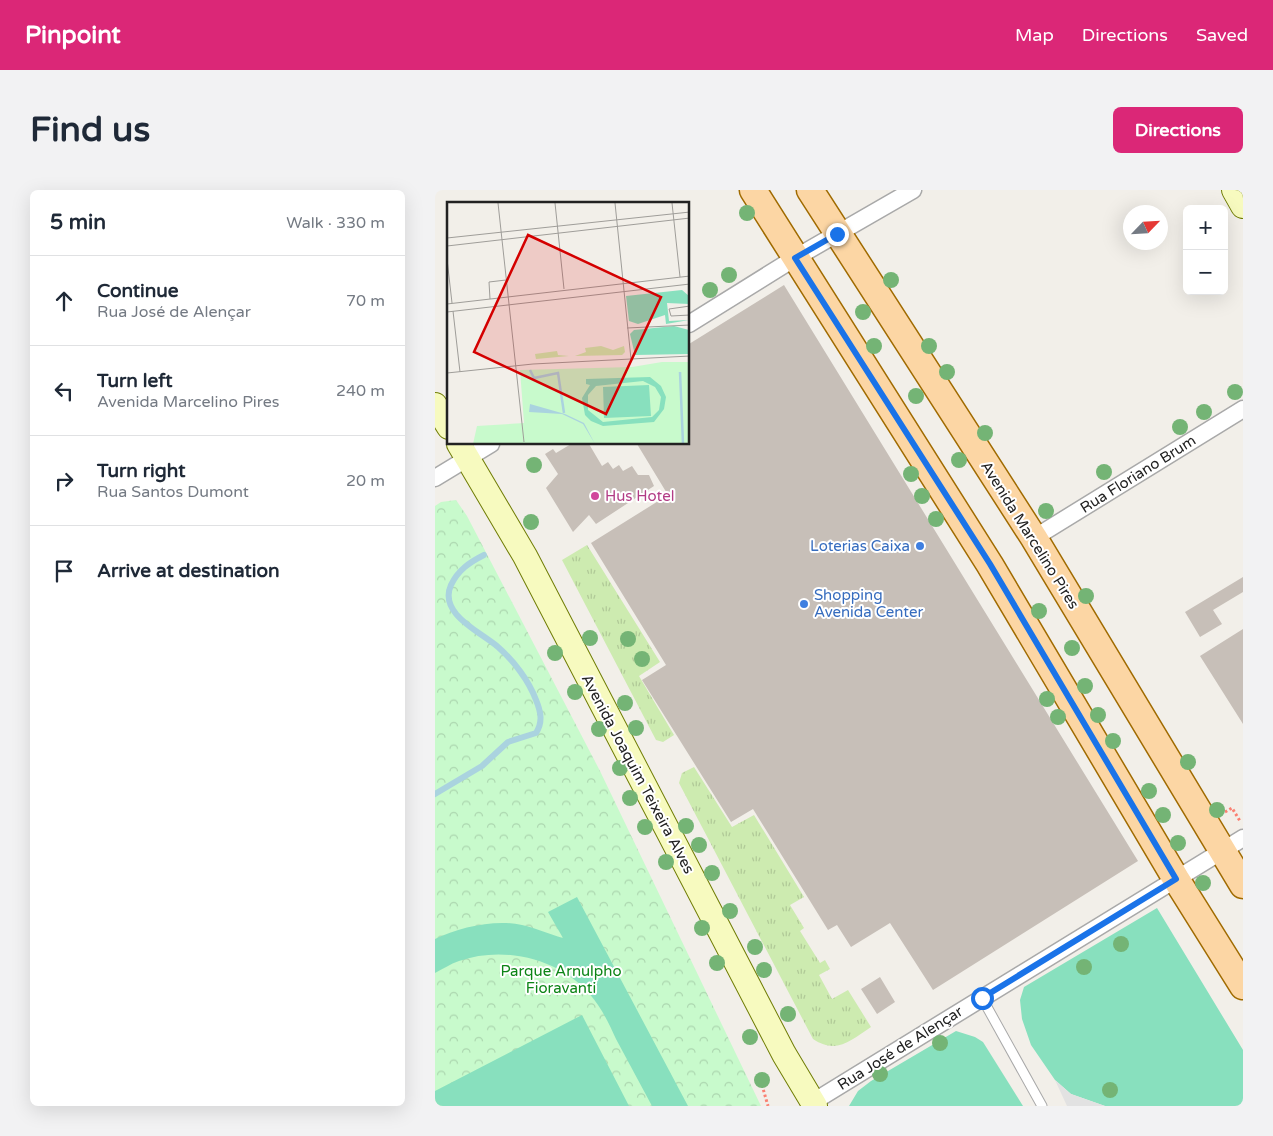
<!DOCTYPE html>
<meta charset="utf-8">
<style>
:root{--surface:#fff;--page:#f2f2f3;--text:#1f2937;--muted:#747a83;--line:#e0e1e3;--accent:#db2777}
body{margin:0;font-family:"Varela Round",sans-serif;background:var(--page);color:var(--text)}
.controls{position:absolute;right:15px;top:15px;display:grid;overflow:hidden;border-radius:8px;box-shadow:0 5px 20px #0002}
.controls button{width:45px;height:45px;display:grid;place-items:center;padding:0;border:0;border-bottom:1px solid var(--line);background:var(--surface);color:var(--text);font:25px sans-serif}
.compass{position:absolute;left:688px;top:15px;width:45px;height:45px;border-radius:50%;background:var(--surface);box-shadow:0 5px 20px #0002;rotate:65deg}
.stop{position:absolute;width:15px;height:15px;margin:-11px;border:4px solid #1a73e8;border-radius:50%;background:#fff}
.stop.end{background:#1a73e8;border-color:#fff;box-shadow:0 1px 5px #0008}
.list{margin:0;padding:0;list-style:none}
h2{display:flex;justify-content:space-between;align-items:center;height:65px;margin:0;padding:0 20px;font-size:21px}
h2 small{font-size:16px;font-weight:400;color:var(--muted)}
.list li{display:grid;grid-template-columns:32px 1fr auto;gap:15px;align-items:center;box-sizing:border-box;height:90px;padding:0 20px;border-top:1px solid var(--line)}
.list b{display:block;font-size:19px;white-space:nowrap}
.list p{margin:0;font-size:16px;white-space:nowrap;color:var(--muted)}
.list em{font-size:16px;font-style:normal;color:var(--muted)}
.icon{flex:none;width:28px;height:28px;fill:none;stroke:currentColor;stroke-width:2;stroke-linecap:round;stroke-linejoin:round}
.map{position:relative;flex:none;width:808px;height:916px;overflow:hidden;border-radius:8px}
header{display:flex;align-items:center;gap:30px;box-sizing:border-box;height:70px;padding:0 25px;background:var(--accent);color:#fff}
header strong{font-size:24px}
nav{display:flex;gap:28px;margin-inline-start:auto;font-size:18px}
.intro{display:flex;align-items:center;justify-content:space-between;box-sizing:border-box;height:120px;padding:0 30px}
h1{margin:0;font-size:35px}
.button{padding:12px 22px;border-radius:8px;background:var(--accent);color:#fff;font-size:18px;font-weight:700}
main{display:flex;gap:30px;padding:0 30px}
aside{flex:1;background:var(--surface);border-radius:8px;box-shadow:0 5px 20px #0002}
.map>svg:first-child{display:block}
.grass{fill:url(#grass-tufts)}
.park{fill:url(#park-crowns)}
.pitch{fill:#88e0be}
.parking{fill:#e2e2e2}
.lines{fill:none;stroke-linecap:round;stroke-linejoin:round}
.stream{stroke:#aad3df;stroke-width:6}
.building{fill:#c7bfb8}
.service-casing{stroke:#a9a9a9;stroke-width:11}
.minor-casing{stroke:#a9a9a9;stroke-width:19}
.secondary-casing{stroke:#707d05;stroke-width:26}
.primary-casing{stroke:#a06b00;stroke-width:29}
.path{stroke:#fa8072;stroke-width:3;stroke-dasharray:2.5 2.5;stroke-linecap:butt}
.service{stroke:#fff;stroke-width:9}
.minor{stroke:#fff;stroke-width:16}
.secondary{stroke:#f7fabf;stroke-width:24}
.primary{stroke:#fcd6a4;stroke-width:26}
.tree{fill:#74b475}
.route{stroke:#1a73e8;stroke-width:6}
.hotel-dot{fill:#d1479c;stroke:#fff;stroke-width:2}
.shop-dot{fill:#3f7fe0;stroke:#fff;stroke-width:2}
.labels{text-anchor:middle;stroke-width:4;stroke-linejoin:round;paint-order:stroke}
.street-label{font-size:15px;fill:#222;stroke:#fff}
.hotel-label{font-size:15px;fill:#b23c85;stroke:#fff;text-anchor:start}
.shop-label{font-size:15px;fill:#366cbe;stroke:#fff;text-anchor:end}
.park-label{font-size:15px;fill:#0c8416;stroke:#fff}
.inset-river{fill:none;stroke:#aad3df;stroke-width:2.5}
.inset-road{fill:none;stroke:#9f9d99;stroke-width:1}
.view{fill:#d40000;fill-opacity:0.15;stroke:#d40000;stroke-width:2.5}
.inset-edge{fill:none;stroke:#222;stroke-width:2.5}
</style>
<header>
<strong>Pinpoint</strong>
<nav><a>Map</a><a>Directions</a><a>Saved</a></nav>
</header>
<div class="intro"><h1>Find us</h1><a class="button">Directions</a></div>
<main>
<aside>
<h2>5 min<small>Walk · 330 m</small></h2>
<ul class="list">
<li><svg class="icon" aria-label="ahead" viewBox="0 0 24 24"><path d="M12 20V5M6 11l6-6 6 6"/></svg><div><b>Continue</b><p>Rua José de Alençar</p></div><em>70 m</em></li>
<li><svg class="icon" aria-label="left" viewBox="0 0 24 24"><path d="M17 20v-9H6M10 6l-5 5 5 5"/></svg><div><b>Turn left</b><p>Avenida Marcelino Pires</p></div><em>240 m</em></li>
<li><svg class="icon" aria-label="right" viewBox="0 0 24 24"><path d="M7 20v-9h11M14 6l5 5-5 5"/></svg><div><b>Turn right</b><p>Rua Santos Dumont</p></div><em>20 m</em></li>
<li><svg class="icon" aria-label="arrive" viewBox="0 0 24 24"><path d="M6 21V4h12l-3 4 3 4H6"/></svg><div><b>Arrive at destination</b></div></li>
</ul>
</aside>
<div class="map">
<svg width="808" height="916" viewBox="0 0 808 916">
<defs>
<pattern id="grass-tufts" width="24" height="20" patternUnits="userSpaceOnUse" patternTransform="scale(1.25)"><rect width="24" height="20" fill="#cdebb0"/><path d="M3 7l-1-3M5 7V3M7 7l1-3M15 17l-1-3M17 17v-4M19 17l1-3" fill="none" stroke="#b0c997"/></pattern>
<pattern id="park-crowns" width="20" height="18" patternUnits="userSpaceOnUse" patternTransform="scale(1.25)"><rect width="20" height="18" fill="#c8facc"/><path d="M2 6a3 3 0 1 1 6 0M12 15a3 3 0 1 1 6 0" fill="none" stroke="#acd6af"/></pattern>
</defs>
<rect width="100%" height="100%" fill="#f2efe9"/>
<!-- grass -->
<path class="grass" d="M152,355l73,117 -21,14 35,59 -11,7 -7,-2 -94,-180z
M259,577l38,60 22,-12 50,82 -14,8 14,23 -4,3 20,32 5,-3 5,9 -11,6 13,24 16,-9 23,37c-20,13 -34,28 -58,12l-134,-256 3,-10z"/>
<!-- park -->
<path class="park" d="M21,310l11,16 133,255 161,335h-326v-600l6,-4z"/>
<!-- pitch -->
<path class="pitch" d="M142,707l111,209h-36c-12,-22 -24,-45 -36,-67 -5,-11 -11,-24 -18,-34 -29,-44 -90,-61 -139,-44 -9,3 -16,8 -24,12v-34c24,-12 61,-20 87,-14 14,3 27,9 41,13l-15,-26z
M722,718l86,142v56h-138l-34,-12 -16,-14 -24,-35 -9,-26 -2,-19 4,-13z
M147,825l47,91h-194v-15z
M521,841l19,6 8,5 40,64h-174l9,-15 13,-10z"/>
<!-- parking -->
<path class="parking" d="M620,890l16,14 34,12h-38z"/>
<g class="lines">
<!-- stream -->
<path class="stream" d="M0,604l47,-28 26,-24 28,-9c7,-11 5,-21 0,-33 -7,-19 -22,-39 -38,-53 -17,-15 -60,-33 -47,-62 7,-15 19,-23 33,-30"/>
</g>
<!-- building -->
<path class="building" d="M349,95l354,576 -205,129 -43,-67 -39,24 -14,-22 -9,5 -75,-121 -22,13 -89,-142 24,-15 -75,-122 77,-48 -31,-51h52v-100z
M136,254h18l13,22 6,-4 5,7 6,-4 4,6 9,-5 6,9h11l5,11 -58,38 -7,-9 -16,17 -27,-44 12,-14 -13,-20 8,-5 3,4z
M808,387v15l-30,18 9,14 -22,13 -15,-25z
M808,439v95l-43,-68z
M445,787l15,25 -18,12 -16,-25z"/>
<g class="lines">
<defs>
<path id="service" d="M547,808l60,108"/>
<path id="minor" d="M254,134l106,-66 118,-68
M0,288l56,-34
M599,348l209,-129
M378,912l430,-264"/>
<path id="secondary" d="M799,0l9,16
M0,215l14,22
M24,254l66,112 259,498 31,52"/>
<path id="primary" d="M318,0l237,375 186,314 67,107
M375,0l224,348 209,347"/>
</defs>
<!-- service casing -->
<use href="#service" class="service-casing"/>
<!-- minor casing -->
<use href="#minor" class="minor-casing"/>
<!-- secondary casing -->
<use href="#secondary" class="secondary-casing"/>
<!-- primary casing -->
<use href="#primary" class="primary-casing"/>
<!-- path -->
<path class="path" d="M790,622l7,-4 8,13
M327,895l6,21"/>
<!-- service -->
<use href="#service" class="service"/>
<!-- minor -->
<use href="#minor" class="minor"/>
<!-- secondary -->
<use href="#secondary" class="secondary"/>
<!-- primary -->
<use href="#primary" class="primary"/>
</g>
<!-- trees -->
<g class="tree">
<circle cx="312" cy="23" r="8"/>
<circle cx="294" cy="85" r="8"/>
<circle cx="456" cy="90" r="8"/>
<circle cx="275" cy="100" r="8"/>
<circle cx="428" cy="122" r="8"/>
<circle cx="439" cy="156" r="8"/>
<circle cx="494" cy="156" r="8"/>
<circle cx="512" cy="182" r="8"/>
<circle cx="800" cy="202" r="8"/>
<circle cx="481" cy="206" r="8"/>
<circle cx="769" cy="222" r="8"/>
<circle cx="745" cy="237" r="8"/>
<circle cx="550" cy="243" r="8"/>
<circle cx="524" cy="270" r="8"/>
<circle cx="99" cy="275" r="8"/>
<circle cx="669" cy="282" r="8"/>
<circle cx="476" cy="284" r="8"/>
<circle cx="487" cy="306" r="8"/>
<circle cx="611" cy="321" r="8"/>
<circle cx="501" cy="329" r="8"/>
<circle cx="96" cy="332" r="8"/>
<circle cx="651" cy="406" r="8"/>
<circle cx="604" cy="421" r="8"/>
<circle cx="155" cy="448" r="8"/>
<circle cx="193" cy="449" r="8"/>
<circle cx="637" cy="458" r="8"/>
<circle cx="120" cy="463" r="8"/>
<circle cx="207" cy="469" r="8"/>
<circle cx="650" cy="496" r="8"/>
<circle cx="140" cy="502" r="8"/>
<circle cx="612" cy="509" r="8"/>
<circle cx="190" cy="513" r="8"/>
<circle cx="663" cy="525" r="8"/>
<circle cx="623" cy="527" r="8"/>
<circle cx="201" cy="538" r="8"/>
<circle cx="164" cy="539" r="8"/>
<circle cx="678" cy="551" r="8"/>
<circle cx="753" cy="572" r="8"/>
<circle cx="185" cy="578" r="8"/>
<circle cx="714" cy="601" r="8"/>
<circle cx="195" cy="608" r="8"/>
<circle cx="782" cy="620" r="8"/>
<circle cx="728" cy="625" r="8"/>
<circle cx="251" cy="636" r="8"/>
<circle cx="210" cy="637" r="8"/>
<circle cx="743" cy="653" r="8"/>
<circle cx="264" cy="655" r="8"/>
<circle cx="231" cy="672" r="8"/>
<circle cx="277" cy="683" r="8"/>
<circle cx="768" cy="693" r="8"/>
<circle cx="295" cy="721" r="8"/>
<circle cx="267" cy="738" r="8"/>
<circle cx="686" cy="754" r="8"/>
<circle cx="320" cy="757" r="8"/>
<circle cx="282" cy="773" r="8"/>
<circle cx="649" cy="777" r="8"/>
<circle cx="329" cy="780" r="8"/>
<circle cx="353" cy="824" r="8"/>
<circle cx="315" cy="847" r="8"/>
<circle cx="505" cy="853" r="8"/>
<circle cx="445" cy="884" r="8"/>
<circle cx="327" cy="890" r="8"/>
<circle cx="675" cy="900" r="8"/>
</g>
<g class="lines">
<!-- route -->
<path class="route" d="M402,44l-42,24 195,306 186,315 -194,119"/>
</g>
<!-- markers -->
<circle class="hotel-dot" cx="160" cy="306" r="5"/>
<g class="shop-dot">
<circle cx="485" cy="356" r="5"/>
<circle cx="369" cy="414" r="5"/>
</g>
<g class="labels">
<!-- street labels -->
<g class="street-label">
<text transform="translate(703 284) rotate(-32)" y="5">Rua Floriano Brum</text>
<text transform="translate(595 345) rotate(58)" y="5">Avenida Marcelino Pires</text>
<text transform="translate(203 584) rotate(62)" y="5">Avenida Joaquim Teixeira Alves</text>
<text transform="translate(465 858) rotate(-32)" y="5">Rua José de Alençar</text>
</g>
<!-- hotel labels -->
<g class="hotel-label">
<text x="170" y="311">Hus Hotel</text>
</g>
<!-- shop labels -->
<g class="shop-label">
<text x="475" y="361">Loterias Caixa</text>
<text x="379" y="410" text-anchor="start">Shopping<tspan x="379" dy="17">Avenida Center</tspan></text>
</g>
<!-- park labels -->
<g class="park-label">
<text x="126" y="786">Parque Arnulpho<tspan x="126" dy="17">Fioravanti</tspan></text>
</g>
</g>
<!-- overview -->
<g transform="translate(12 12)">
<rect width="242" height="242" fill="#f2efe9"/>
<path d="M154,144l12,4 11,-4 1,6 -3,3 -47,1 11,-4 -1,-4zM110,149l1,4 11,1 -33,3 -1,-5z" fill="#cdebb0"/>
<path d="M215,160h27v82h-216l4,-18 47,-3 -4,-53 112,-3z" fill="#c8facc"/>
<path d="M235,88l7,6v8l-22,-1 2,18 20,-1 -23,4 -1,-9 -27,9 -9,-3 -3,-25zM227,124l15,4v24l-54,1 -5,-21 4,-4zM203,175l11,9 5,11 -2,12 -10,13 -51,4 -12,-5 -6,-6 -3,-17 8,-13 -4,-1v-5zM196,179l12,6 6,10 -2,13 -7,7 -49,5 -15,-12v-15l8,-9zM202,183l2,31 -47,2 -1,-31z" fill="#88e0be" fill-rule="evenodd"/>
<path d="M83,202l35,10 19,9 11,21 -12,-20 -21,-10 -33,-2z" fill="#aad3df"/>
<path class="inset-river" d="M83,168l4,8 24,-5 6,40M233,170l3,72"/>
<path class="inset-road" d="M51,1l26,239M108,1l9,86M168,1l16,156M225,1l8,74M0,36l243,-26M0,44l243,-28M0,57l5,44M43,97l-1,-17 17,-2M0,102l243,-28M243,104l-21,3 2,7 19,-1M6,109l7,61M0,110l243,-28M180,126l63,-3M0,171l86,-9 157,-8"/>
<path class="view" d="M81,33l133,62 -55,117 -132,-62z"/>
<rect width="242" height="242" class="inset-edge"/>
</g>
</svg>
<div class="controls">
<button>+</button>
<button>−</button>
</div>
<svg class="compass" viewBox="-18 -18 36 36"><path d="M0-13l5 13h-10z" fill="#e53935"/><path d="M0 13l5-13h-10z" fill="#747a83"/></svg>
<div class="stop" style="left:547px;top:808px"></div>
<div class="stop end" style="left:402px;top:44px"></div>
</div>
</main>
